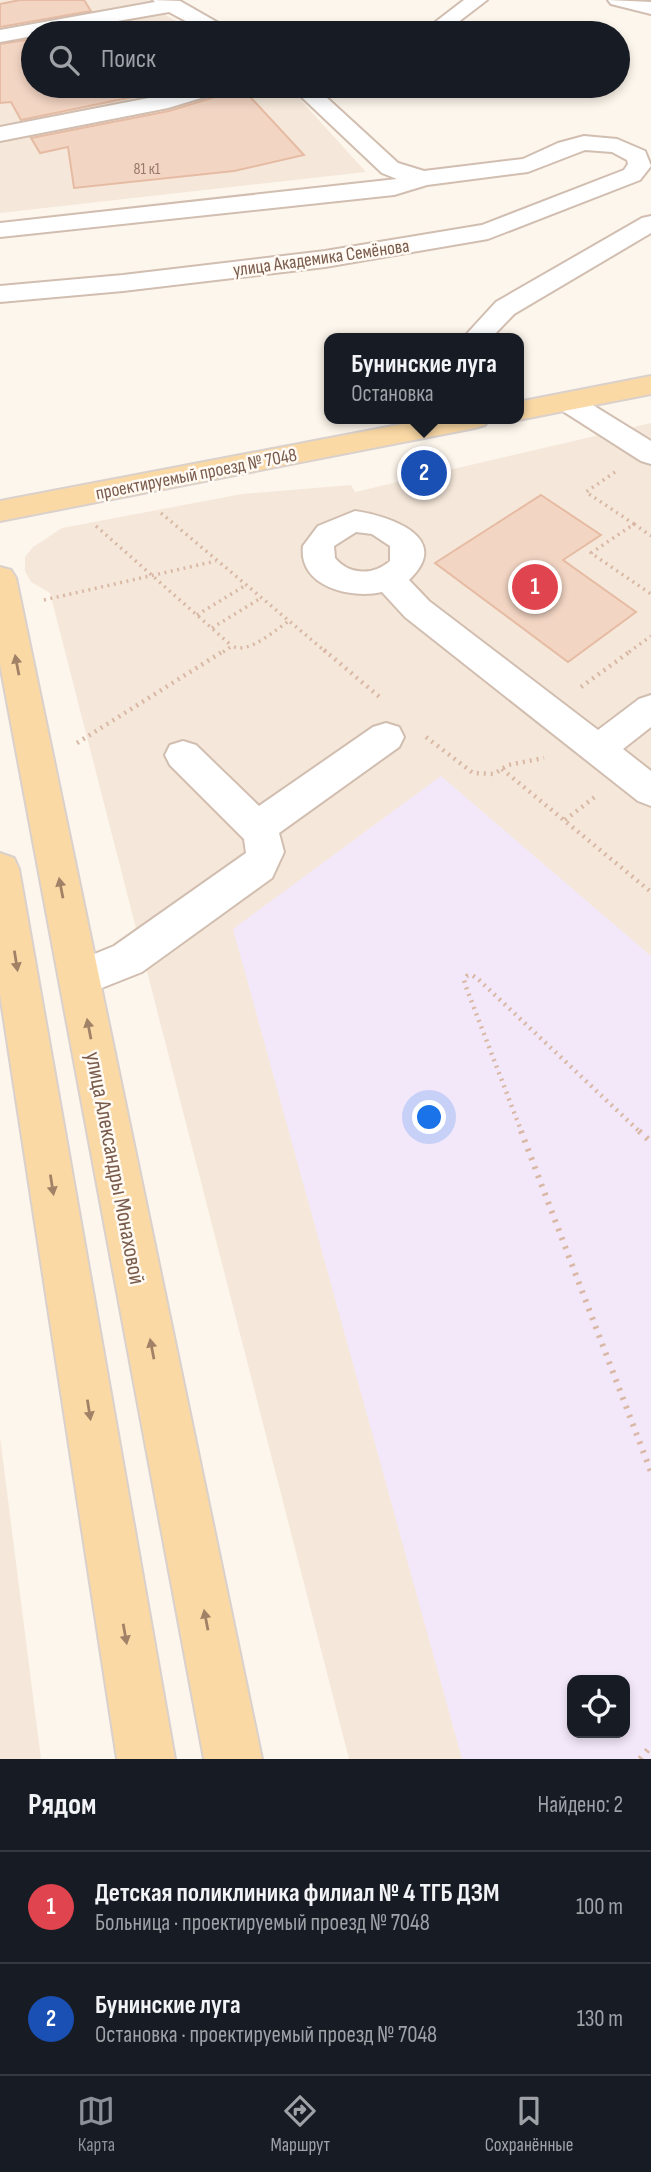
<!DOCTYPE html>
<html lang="ru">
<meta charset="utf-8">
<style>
:root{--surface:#171b24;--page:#20242c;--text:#f1f3f6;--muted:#9ea1a6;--line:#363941;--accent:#8c9099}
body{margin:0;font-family:"Sofia Sans Condensed",sans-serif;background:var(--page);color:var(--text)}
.controls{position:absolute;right:21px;bottom:21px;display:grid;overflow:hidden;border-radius:14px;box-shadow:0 4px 10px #0003}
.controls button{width:63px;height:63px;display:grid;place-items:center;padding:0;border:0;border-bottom:2px solid var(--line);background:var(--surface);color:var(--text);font:35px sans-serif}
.you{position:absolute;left:430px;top:1118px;width:24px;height:24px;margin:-18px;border:5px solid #fff;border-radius:50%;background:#1a73e8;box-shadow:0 0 0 10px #1a73e833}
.badge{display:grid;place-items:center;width:46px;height:46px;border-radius:50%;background:var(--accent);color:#fff;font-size:23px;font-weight:700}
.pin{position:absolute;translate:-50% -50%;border:4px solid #fff;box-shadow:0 2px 7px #0006}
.popup{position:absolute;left:324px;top:333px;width:200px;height:91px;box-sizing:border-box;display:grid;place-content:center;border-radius:14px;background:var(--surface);filter:drop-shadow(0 2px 5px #0005);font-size:23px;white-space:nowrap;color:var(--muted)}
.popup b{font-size:26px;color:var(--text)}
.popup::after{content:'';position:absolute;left:50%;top:100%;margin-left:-14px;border:14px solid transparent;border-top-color:var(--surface)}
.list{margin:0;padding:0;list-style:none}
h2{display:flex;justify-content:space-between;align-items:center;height:91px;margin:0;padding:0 28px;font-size:30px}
h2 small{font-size:23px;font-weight:400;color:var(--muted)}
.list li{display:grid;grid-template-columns:46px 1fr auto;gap:21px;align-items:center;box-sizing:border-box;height:112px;padding:0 28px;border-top:2px solid var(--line)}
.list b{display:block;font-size:26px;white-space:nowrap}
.list p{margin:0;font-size:23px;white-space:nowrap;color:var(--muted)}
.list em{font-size:23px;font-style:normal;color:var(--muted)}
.icon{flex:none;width:38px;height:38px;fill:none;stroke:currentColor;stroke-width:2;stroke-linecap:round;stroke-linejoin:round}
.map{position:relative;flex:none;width:651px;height:1759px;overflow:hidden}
.search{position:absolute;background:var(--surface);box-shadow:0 4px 10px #0003;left:21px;right:21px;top:21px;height:77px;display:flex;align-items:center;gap:18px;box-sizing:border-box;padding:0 24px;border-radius:38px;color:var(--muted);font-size:26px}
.sheet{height:315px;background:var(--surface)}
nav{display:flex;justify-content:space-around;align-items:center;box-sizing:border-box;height:98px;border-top:2px solid var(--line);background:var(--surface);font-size:19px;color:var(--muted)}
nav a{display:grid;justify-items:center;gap:4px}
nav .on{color:var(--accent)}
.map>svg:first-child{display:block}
.residential{fill:#f5e8da;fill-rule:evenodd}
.education{fill:#f3e8fa;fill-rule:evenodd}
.building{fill:#f3d5c3;stroke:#e6bba3;stroke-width:2}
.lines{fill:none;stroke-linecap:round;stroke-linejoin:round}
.minor-casing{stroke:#d1beb0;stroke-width:4}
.major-casing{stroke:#dad1cd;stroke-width:4}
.path-far2{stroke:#d9b8a5;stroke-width:3.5;stroke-dasharray:2 4.5;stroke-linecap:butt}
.path-far1{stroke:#d9b8a5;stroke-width:4.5;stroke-dasharray:2 5;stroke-linecap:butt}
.path{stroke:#d9b8a5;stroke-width:6;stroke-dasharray:2.5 7;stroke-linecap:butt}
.minor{fill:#fff;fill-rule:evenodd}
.major{fill:#fbd9a5;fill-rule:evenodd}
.oneway{fill:#a18267}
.labels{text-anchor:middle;stroke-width:5;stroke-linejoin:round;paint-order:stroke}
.far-number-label{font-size:16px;fill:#987a6a}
.far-street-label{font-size:19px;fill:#7a5c4d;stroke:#fffaf3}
.street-label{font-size:23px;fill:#7a5c4d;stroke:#fffaf3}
</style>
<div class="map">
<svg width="651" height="1759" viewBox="0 0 651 1759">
<rect width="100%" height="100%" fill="#fdf6ec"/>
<!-- residential -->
<path class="residential" d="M0,0h177l-22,9 42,24h-164v53h255l78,86 -366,41z
M651,423v1336h-302l-299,-1166 -19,-11 -6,-11v-14l8,-10 29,-19 180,-34 109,-9 4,7zM572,1680h53v53h-53z
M0,1437l41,322h-41z"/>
<!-- education -->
<path class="education" d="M441,776l210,180v803h-189l-229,-830zM572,1680h53v53h-53z"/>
<!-- building -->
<path class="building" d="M20,0h64l7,11 -91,16v-23z
M33,39v47h153l-165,34 -10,-18 -11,1v-59z
M230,86h10l64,69 -70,16 -160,17 -6,-41 -28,6 -9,-15 138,-27 56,-17z
M541,495l60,40 -38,25 73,52 -68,50 -133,-99z"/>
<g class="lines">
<defs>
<path id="minor" d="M153,0l27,1 49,28 3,4h-24l-39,-21 -120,21h-16v3l-33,6v-12l155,-28z
M464,0h23l-43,33h-23z
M608,0l43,2v12l-40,-10z
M194,86h33l-3,5 -56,17 -168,33v-14l164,-32z
M290,86h24l84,77 26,8 99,-12 35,-16 26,-7 33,3 28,12 6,15 -11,14 -152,59 -163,28 -202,24 -123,11v-16l123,-11 202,-24 157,-26 142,-55 4,-6 -1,-4 -15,-8 -27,-2 -57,22 -101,13 -33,10 -394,42v-14l397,-44 -15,-6z
M651,216v17l-137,81 -23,24h-28l33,-36 146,-84z
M568,393l10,3 73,45v23l-10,-3 -83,-53 -4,-6 4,-6z
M355,511c34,5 99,26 54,69l20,21 169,129 41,-31 12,-4v32l-28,22 28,22v35l-13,-5 -233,-184 -23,-25c-31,7 -84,-5 -79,-46l15,-20zM356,532l16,2 18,12v15c-17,15 -41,14 -55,-3l-1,-12z
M386,723l13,4 5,10 -5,10 -120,86 5,19 -12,26 -130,94 -63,25 -14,-5 -6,-13 6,-13 49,-20 132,-93 -2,-14 -74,-74 -5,-10 5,-10 13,-4 13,4 63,61 114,-79z"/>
<path id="major" d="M651,376v18l-133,26 -5,-1h5v-17z
M429,419h60l-4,6 -10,3 -475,93v-20z
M0,567l11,3 5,8 246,1181h-58l-204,-1095z
M0,853l14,5 5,11 156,890h-58l-117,-765z"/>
</defs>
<!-- minor casing -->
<use href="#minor" class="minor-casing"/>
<!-- major casing -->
<use href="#major" class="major-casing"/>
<!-- path-far2 -->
<path class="path-far2" d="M615,472l-29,20 48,32 -43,29 60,41
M161,513l165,139
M634,524l17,12
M96,526l136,120
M44,600l172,-39
M197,615l49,-30
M212,628l49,-30
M223,652l9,-6c16,9 43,-16 57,-25
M629,652l22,-16"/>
<!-- path-far1 -->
<path class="path-far1" d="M324,650l58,49
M581,687l51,-37
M426,737l47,36 21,1 14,-9 36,-7
M77,743l148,-93
M502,769l149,123
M565,820l31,-24
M522,1133l-56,-146 -2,-7 3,-4 5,-1 6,4 163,154"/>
<!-- path -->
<path class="path" d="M521,1131l130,341
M639,1131l12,11
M640,1759l11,-13"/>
<!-- minor -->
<use href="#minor" class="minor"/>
<!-- major -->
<use href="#major" class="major"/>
</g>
<!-- one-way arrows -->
<defs><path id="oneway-solid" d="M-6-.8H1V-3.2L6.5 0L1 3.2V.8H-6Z" transform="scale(1.75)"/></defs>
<g class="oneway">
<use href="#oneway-solid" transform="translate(17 665) rotate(-101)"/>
<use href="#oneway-solid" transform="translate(61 888) rotate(-101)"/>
<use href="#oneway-solid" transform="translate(16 961) rotate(81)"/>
<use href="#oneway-solid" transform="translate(89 1029) rotate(-101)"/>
<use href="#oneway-solid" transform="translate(52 1185) rotate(81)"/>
<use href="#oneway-solid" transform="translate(152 1349) rotate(-101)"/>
<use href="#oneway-solid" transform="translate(89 1410) rotate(81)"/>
<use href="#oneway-solid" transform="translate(206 1620) rotate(-101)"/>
<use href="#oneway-solid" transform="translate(125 1634) rotate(80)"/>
</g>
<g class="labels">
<!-- far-number labels -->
<g class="far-number-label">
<text x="147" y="174">81 к1</text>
</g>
<!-- far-street labels -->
<g class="far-street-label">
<text transform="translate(321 257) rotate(-8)" y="7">улица Академика Семёнова</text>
<text transform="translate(196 473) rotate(-11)" y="7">проектируемый проезд № 7048</text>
</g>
<!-- street labels -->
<g class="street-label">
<text transform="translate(116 1168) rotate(79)" y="8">улица Александры Монаховой</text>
</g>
</g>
</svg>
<div class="controls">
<button><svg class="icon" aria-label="locate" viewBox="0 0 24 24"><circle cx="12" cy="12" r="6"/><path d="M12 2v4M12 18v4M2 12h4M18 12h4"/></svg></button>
</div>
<div class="you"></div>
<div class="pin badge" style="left:535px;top:587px;background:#e0444e">1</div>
<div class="pin badge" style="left:424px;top:473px;background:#1a4fb4">2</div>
<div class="popup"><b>Бунинские луга</b>Остановка</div>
<div class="search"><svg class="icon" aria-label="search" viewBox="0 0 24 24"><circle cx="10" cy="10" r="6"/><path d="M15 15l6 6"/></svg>Поиск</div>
</div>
<section class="sheet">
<h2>Рядом<small>Найдено: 2</small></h2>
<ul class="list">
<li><span class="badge" style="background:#e0444e">1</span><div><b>Детская поликлиника филиал № 4 ТГБ ДЗМ</b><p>Больница · проектируемый проезд № 7048</p></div><em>100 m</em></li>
<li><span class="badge" style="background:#1a4fb4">2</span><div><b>Бунинские луга</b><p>Остановка · проектируемый проезд № 7048</p></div><em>130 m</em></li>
</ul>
</section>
<nav>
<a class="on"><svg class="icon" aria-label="map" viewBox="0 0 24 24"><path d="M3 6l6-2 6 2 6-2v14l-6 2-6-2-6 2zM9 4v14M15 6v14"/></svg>Карта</a>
<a><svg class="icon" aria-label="directions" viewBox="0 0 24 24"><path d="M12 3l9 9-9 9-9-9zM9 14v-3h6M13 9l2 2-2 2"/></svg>Маршрут</a>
<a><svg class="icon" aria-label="saved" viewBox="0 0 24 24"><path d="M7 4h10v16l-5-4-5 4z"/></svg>Сохранённые</a>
</nav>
